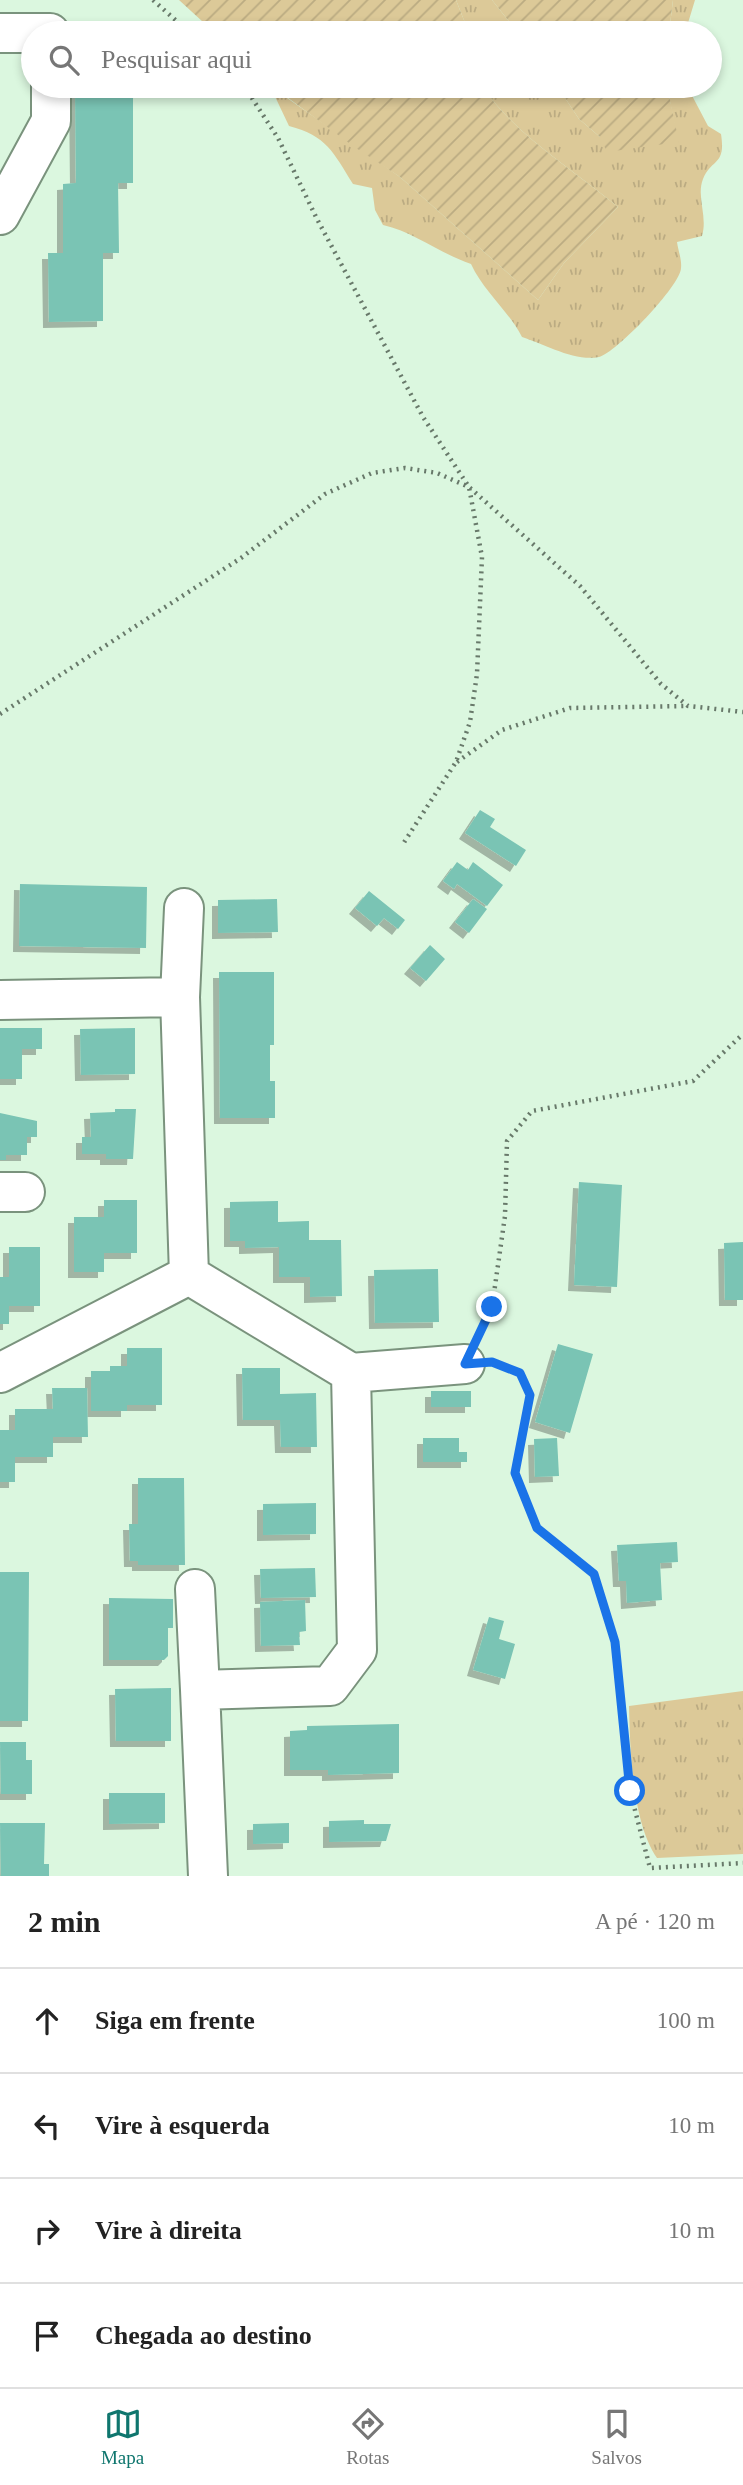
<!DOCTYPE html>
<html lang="pt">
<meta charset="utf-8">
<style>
:root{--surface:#fff;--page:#f6f6f6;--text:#222;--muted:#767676;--line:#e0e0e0;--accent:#0f766e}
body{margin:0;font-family:Georgia,serif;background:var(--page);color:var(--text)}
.stop{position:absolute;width:21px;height:21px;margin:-16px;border:5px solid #1a73e8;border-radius:50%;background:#fff}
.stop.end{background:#1a73e8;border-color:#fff;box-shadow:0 2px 7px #0008}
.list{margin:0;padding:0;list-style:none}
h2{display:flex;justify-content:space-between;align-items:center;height:91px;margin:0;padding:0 28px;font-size:30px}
h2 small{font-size:23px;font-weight:400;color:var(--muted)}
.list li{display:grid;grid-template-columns:46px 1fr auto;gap:21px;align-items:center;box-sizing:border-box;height:105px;padding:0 28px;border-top:2px solid var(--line)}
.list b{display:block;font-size:26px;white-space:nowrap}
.list em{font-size:23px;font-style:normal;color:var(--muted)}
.icon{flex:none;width:38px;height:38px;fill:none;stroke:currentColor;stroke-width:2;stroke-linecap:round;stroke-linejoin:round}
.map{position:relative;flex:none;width:743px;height:1876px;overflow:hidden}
.search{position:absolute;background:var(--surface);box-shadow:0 4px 10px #0003;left:21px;right:21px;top:21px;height:77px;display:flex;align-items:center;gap:18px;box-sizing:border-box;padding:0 24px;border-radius:38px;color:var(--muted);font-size:26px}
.sheet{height:511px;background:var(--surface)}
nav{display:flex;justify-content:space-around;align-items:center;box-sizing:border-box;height:98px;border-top:2px solid var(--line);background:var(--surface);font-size:19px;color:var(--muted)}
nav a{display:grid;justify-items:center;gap:4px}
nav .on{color:var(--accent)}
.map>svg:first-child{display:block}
.grass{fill:url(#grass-tufts)}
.garden{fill:url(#garden-furrows)}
.building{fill:#7ac4b4;filter:url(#shadow)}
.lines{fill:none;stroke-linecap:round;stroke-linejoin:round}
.minor-casing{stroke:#7a937d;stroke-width:42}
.path{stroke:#68796a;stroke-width:4.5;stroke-dasharray:2 5;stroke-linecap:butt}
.minor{stroke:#fff;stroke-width:38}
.route{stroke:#1a73e8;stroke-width:9}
</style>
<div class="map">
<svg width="743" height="1876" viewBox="0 0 743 1876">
<defs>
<pattern id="grass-tufts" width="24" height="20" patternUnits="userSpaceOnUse" patternTransform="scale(1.75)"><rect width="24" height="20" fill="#dcc998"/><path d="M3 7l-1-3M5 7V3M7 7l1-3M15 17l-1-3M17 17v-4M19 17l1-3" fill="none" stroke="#bbab82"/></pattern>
<pattern id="garden-furrows" width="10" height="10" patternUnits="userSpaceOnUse" patternTransform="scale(1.75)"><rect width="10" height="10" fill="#dcc998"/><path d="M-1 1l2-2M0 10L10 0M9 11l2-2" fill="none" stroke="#bbab82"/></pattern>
<filter id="shadow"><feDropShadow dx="-6" dy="6" stdDeviation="0" flood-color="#0004"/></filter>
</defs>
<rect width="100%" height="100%" fill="#dbf7df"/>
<!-- grass -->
<path class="grass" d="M456,0h36l26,33h-49z
M673,0h22l-10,33h-16z
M270,86l130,91 138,123 26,-37 54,-56c-45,-38 -103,-72 -136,-121h75l22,33 21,18 78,5 -11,-56h20l21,40 13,8c5,32 -9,24 -18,45 -7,18 5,37 -1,57l-25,6c1,8 5,18 4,26 0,17 -65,85 -82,89 -24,5 -55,-13 -77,-20 -14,-27 -38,-45 -51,-73 -32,-11 -57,-32 -88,-39l-8,-15 -3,-22 -19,-4c-20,-32 -26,-48 -64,-58z
M743,1691v163l-86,4c-25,-36 -27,-109 -28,-152z"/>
<!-- garden -->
<path class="garden" d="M179,0h277l13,33h-254z
M492,0h181l-4,33h-151z
M272,86h210c33,49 91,83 136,121l-54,56 -26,37 -138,-123 -47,-31z
M557,86h110l12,56 -72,10 -7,-15 -21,-18z"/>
<!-- building -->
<path class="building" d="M75,25h57v8h-57z
M75,86h58v97h-15l1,70h-16v68l-54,1 -1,-69h15v-69l13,-1z
M480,810l15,9 -5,8 36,23 -10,16 -51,-33z
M457,862l11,8 5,-8 30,23 -16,21 -30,-22 -3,5 -11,-8z
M20,884l127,3 -1,61 -127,-2z
M369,891l36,29 -7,9 -14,-11 -7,8 -22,-18z
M277,899l1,33 -60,1v-33z
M473,899l14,10 -18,24 -14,-11z
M430,945l15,14 -19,22 -16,-13z
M219,972h55v73h-4v36h5v37h-55z
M0,1028h42v21h-20v30h-22z
M135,1028v46l-54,1 -1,-46z
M115,1109h21l-3,50h-27v-5h-24v-17h9l-1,-24 25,-1z
M0,1113l37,8v16h-10v18h-21v5h-6z
M579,1182l43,3 -5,102 -43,-2z
M104,1200h33v53h-33v19h-30v-55h30z
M278,1201v21l31,-1v19h32l1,56 -32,1v-20h-31v-30l-34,1v-7h-15v-39z
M743,1242v58h-18l-1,-57z
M9,1247h31v59h-31v18h-9v-47h9z
M438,1269l1,53 -64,1 -1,-53z
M558,1344l35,10 -23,79 -35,-11z
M127,1348h35v57h-35v6h-36v-40h19v-5h17z
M242,1368h38v26l36,-1 1,54h-36l-1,-27h-37z
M52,1388h35l1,49h-35v20h-38v25h-15v-52h15v-21h38z
M431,1391h40v16h-40z
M423,1438h36v14h8v10h-44z
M557,1438l2,38 -24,1 -1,-38z
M138,1478h46l1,87h-47v-4h-8l-1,-37h9z
M316,1503v31l-53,1v-31z
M677,1542l1,20 -18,1 2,37 -35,3 -1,-22h-7l-2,-36z
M315,1568l1,29 -55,1 -1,-29z
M0,1572h29l-1,149h-28z
M109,1598l64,1v29h-5v28l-4,4h-55z
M305,1600l1,31 -7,1 1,13 -39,1 -1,-44z
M489,1617l15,4 -5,18 16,5 -10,35 -32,-9z
M171,1688v53h-55l-1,-52z
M399,1724v49l-71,2v-5h-38v-39l17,-1v-4z
M0,1742h26v18h6v34h-31z
M109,1793h56v30l-56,1z
M364,1820v4h27l-5,17 -57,1v-21z
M0,1823h45l-1,41h5v12h-48z
M289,1823v20l-36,1v-20z"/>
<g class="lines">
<defs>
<path id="minor" d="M0,33h50
M0,215l51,-94v-35
M180,997l4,-89
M0,1000l180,-3 9,278 -189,98
M0,1192h25
M189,1275l162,98 6,277 -27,36 -130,4 8,186
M351,1373l114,-9
M195,1589l5,101"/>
</defs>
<!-- minor casing -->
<use href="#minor" class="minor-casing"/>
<!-- path -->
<path class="path" d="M153,0l37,33
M244,86l34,52 39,81 106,198 46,70 13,70 -5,117 -7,48 -14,40 -53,82
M0,714l241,-156 84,-64 47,-21 33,-5 32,5 32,14 111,99 81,98 27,22 55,6
M457,762l45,-32 68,-22 116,-2
M479,1334l13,-27 13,-91 2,-75 25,-30 161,-30 50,-47
M500,1365l20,8 10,22 -15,78 22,55 57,46 21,68 15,149 20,77 93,-5"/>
<!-- minor -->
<use href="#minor" class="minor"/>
</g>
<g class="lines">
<!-- route -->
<path class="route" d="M492,1307l-27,57 27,-2 28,11 10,22 -15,78 22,55 57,46 21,68 15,149"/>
</g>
</svg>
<div class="stop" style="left:630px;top:1791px"></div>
<div class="stop end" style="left:492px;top:1307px"></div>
<div class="search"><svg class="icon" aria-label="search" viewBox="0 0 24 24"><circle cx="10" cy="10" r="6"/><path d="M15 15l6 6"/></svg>Pesquisar aqui</div>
</div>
<section class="sheet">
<h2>2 min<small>A pé · 120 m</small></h2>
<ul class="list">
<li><svg class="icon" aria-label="ahead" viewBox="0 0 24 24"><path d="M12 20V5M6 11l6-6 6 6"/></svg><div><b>Siga em frente</b></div><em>100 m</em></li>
<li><svg class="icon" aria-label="left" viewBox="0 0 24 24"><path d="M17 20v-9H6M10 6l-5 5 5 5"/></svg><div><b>Vire à esquerda</b></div><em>10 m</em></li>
<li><svg class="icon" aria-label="right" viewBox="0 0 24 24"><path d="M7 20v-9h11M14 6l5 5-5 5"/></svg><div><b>Vire à direita</b></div><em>10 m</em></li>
<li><svg class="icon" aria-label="arrive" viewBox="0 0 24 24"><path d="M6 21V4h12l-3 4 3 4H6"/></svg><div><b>Chegada ao destino</b></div></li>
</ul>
</section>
<nav>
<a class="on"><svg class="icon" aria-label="map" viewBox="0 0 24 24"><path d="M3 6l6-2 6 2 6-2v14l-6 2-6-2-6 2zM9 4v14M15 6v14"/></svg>Mapa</a>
<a><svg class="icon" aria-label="directions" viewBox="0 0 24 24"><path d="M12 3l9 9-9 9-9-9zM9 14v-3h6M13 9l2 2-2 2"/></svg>Rotas</a>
<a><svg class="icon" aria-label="saved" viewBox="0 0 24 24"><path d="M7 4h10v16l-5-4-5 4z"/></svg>Salvos</a>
</nav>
